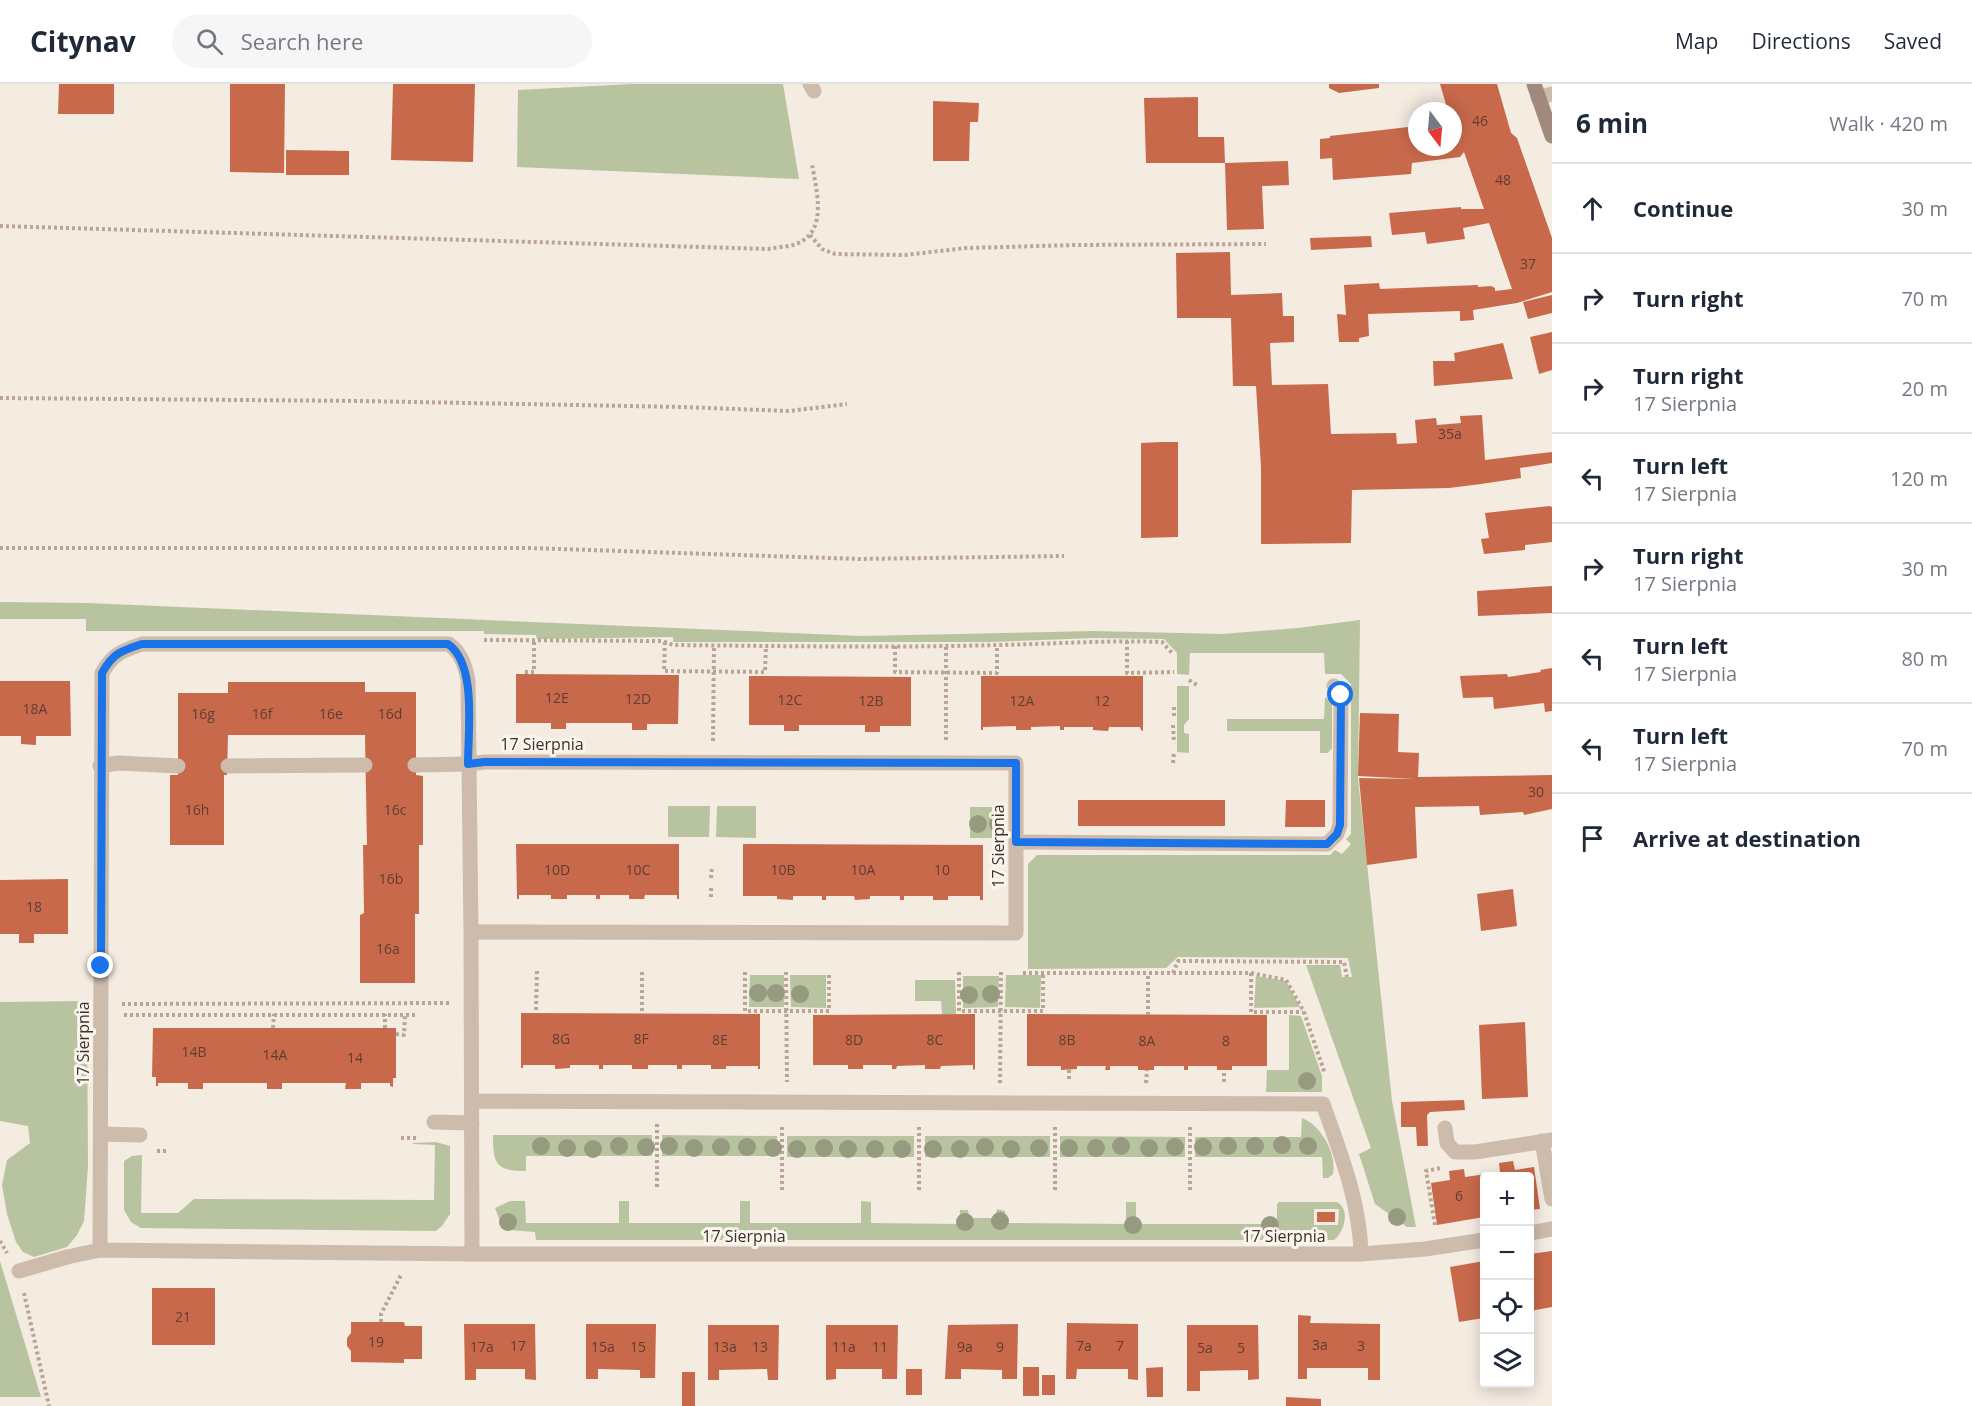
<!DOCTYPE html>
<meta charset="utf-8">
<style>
:root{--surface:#fff;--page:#f6f6f7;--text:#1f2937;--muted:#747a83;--line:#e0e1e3}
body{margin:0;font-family:"Open Sans",sans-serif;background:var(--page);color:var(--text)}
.controls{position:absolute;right:18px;bottom:18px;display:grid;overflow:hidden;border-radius:6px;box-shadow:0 3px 15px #0003}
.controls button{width:54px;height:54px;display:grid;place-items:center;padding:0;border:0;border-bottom:2px solid var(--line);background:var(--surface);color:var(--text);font:30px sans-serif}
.compass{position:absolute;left:1408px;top:18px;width:54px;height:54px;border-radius:50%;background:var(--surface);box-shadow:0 3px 15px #0003;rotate:164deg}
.stop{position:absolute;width:18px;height:18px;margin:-14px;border:4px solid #1a73e8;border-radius:50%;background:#fff}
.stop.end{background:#1a73e8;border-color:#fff;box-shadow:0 2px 6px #0008}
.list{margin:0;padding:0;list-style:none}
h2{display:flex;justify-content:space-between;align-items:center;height:78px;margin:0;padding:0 24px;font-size:26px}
h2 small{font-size:20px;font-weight:400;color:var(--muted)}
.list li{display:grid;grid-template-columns:39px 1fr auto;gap:18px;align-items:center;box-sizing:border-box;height:90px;padding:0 24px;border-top:2px solid var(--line)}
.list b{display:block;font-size:22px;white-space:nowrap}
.list p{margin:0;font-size:20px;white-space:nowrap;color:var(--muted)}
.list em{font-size:20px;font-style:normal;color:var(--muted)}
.icon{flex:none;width:33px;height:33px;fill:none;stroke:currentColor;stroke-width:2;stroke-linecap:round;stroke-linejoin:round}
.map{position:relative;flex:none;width:1552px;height:1322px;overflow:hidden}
header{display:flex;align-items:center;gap:36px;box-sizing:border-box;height:84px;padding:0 30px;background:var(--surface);border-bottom:2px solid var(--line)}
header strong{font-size:28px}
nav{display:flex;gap:33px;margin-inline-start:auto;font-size:21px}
.search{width:420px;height:54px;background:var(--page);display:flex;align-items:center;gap:15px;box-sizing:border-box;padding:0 21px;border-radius:33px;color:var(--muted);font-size:22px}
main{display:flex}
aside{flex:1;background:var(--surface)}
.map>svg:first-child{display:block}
.green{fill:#b8c4a0;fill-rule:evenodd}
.building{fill:#c8694b}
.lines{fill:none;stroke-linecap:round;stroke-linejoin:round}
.path{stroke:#b9a596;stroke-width:4;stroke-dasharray:3 3;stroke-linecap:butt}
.lane{stroke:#cdbbac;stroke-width:15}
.street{stroke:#cdbbac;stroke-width:15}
.secondary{stroke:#a18a7d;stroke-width:15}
.tree{fill:#969b7f}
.route{stroke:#1a73e8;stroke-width:8}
.labels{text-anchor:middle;stroke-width:6;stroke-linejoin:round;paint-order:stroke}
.number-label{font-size:14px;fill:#5e3e33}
.street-label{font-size:16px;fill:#3b302b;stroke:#fbf5ee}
</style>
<header>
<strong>Citynav</strong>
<div class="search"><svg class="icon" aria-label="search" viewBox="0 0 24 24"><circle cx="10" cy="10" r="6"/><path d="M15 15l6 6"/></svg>Search here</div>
<nav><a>Map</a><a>Directions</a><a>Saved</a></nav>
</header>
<main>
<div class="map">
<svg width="1552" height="1322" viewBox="0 0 1552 1322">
<rect width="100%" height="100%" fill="#f4ebe1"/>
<!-- green -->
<path class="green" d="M631,0h152l16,95 -282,-12 1,-77z
M0,518l88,1 774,33 232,-5 128,3 76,-6 62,-8 -2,158 34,323 24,126h-9l-32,-23 -16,-50 12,-6 -65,-183h34l2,12h10l-4,-19 -170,-1 -12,11 -138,1v-105l9,-9h293l5,-5 7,4 9,-10 -5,-5 5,-5v-150l-10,-10h-16l-1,-21h-134l-1,22 -12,-1v-21l-13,-14 -70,-1 -101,4h-320v-5l-136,2 -1,-4 -52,-1v-3h-398v-12h-86z
M1177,602h12v33l-5,6v8l5,1v19l-12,-1z
M1325,613l7,5v46l-4,5h-8v-22h-93v-12h97z
M668,722h42l-1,31h-41z
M717,722h39v32l-40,-1z
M970,723h35v31h-35z
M750,891h34v32h-35z
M790,891h36v33l-35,-1z
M1006,891h35l-1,33 -35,-1z
M963,892h36l-1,31 -35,1z
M1256,892l30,5 14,26 -46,1z
M915,896h40l1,34h-14l-1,-13h-26z
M87,917l1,165 -4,55 -7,14 -10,12 -33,10 -11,-5 -7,-10 -9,-28 -5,-29 5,-25 23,-17 -2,-17 -28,-5v-119z
M1289,931l12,1 21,60v16h-56l1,-22h22z
M1302,1034c19,7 35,36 31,56l-5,4h-5l-1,-21h-127v-20h106z
M493,1051h159v21h-126v15c-30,0 -33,-7 -33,-36z
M662,1051l115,1v20h-115z
M787,1052h127v21h-127z
M925,1052h125v21h-125z
M1060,1052l125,1v20h-125z
M436,1058l14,4v68l-8,12 -6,5 -295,-3 -10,-6 -7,-12v-49l8,-5 10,-1 -1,58h37l16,-14 240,1 1,-55 -22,-1v-1z
M510,1117h15l1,22h93v-22h10v22h111v-22h10v22h111v-22l10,1v21l88,1 1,-14h8l1,8h26l2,-9 8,2v12l121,1v-22h10v22h141v-20l2,-2h58c14,8 7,30 -3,38h-798l-1,-8 -26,-2 -9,-9 -5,-13zM1314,1125h25l-1,16h-24z
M0,1177l41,136h-41z"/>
<!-- building -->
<path class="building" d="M59,0h55v30h-56z
M230,0h55l-1,89 -54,-1z
M393,0h82l-2,78 -82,-2z
M1329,0h50v4l-40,5 -10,-5z
M1440,0h57l14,49 6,5 35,100v54l-35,11 -44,7 1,10 -14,1v-10l-92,3 1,22 -10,2v4h-20l-2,-28 9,1 -2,-30 35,-2 1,6 98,-4v2l13,-1 4,2v3l17,-2 -23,-66 -26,5 2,11 -38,5 -2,-12 -33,3 -3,-22 72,-6v2h23l-20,-57 -4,5 -48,6 -1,11 -78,6 -1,-22 -12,1v-20l10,-1v-2l87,-10v21h36v-36h-5z
M1198,13v40h26l1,26h-79l-2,-65z
M933,17l46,2 -1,19h-8l-1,39h-36z
M286,66l63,1v24h-63z
M1288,77l1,24 -27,1 2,43 -37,1 -2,-67z
M1371,152l1,11 -61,3 -1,-12z
M1230,168l1,43 51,-2 1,23h11v26l-24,1 2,42 56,-1 3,50 65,-1 1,11 20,-1 -2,-23 21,-2 1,7 24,-2 -1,-7 22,-1 3,45 67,-8v11l-32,5 1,10 -40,6 -32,4 -97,2 -1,53 -90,1v-77l-5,-81h-23l-2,-68h-54l-1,-65z
M1552,211v18l-24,6 -5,-17z
M1552,248v38l-13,4 -9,-37z
M1503,259l10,36 -79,7 -1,-25h22l-1,-8z
M1161,358h17v95l-37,1v-95z
M1550,422l2,1v35l-27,3v5l-41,4 -3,-15 8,-1 -4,-25z
M1552,502v27l-74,3 -1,-25z
M1552,584v43l-7,1 -1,-9 -50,6 -1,-12 -30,1 -3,-22 47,-2 1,3 33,-5 -1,-2z
M516,590l163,1 -1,49h-31v6h-15v-7h-66v6h-15v-6h-35z
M749,592l162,1v49h-31v6h-15v-7h-66v6h-15v-6h-35z
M981,592h162v55l-2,-1 -1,-3h-31l-1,4 -15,-1v-3h-29v3h-4v-4l-29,1v3h-15v-4l-33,1v3h-2z
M0,597h70l1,55h-35v9l-15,-1v-8h-21z
M228,598h137v10h51v83l7,1v69h-4v69h-4v69h-55v-68l4,-2 -1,-68h4l-2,-110h-137l-1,40h-3v70h-54v-70h8v-82h50z
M1360,629l39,1 -1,38 21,1 -1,24 134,-2v34l-28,6 -1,-3 -43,3 -1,-9 -64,1 2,51 -50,7 -8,-87 57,1 -58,-3z
M1078,716h147v26h-147z
M1286,716h39v27h-40z
M516,760h163v55h-2v-4h-32l-1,4h-15v-4h-29v4h-4v-4h-29v4h-16v-4h-32v4h-2z
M743,760l240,1v55h-3v-4h-32v4h-15v-4h-29v4h-4v-4h-30v3l-15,1 -1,-4h-28v4h-4v-4h-29v4l-16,-1v-3h-34z
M68,795v55h-34v9h-15v-9h-19v-54z
M1513,805l4,37 -36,5 -4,-37z
M521,929l239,1v55h-2v-3h-32v3h-15v-4h-29v4h-5v-4h-29v4h-16v-4h-29v4h-4v-4h-29v3l-15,1v-4h-32v3h-2z
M975,930v55l-2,1v-5l-32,1 -1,3h-15v-4l-28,1 -1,3h-4v-4h-29v4h-15v-4h-35v-50z
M1027,930l240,1v51h-35v4h-15v-4h-29v4h-4v-4h-30v4h-16v-4h-28v4h-5l1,-4h-29v3l-16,1v-4h-34z
M1525,938l3,75 -46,2 -3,-74z
M153,944h243v50h-3v9l-3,-1v-3h-29v6h-16l1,-6h-64v6h-15v-6h-64v6h-15v-6h-30v3h-2v-9h-4z
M1464,1016l1,10 -35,2 -3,3 1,31h-11l-1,-19h-15v-25z
M1513,1077l2,9 19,-3 6,42 -10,1v-34h-45l-1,41 -47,8 -6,-42 19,-3 -1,-9 15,-2 1,8 35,-5 -1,-9z
M1317,1128h18v10h-18z
M1552,1167v56l-22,4v-57z
M1484,1177v57l-25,4 -9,-55z
M152,1204h63v57h-63z
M1298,1231l13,1 -1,7 70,1v56h-12v-12h-61v11h-9z
M351,1238h53l1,4h17v33h-18v4l-53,-1v-11l-4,-5v-8l4,-5z
M1067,1239l71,1v56l-10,-1v-10h-51l-1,10h-10z
M464,1240h71l1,56 -11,-1v-10h-49v11h-11z
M586,1240h70l-1,54h-15v-8l-42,-1v10h-12z
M1018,1240l-1,55h-15v-9l-41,-1v10h-16l3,-54z
M708,1241h71l-1,55h-10l-1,-11 -48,1v10h-11z
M826,1241h72l-1,54h-15v-10h-46v10l-10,1z
M1187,1241h71l1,54 -11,1v-10l-48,1v20h-13z
M1023,1283h16v29h-16z
M1163,1283v30h-16l-1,-29z
M906,1285h16v26h-16z
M682,1288h13v34h-13z
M1042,1291h13v20h-13z
M1286,1313l35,2v7h-35z"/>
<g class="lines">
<!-- path -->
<path class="path" d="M0,142l768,23c9,-2 20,-2 28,-5 33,-12 20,-55 16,-80
M810,151l12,14 13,5 70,1 61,-7 109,-3 191,-1
M0,314l361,3 321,6 107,4 58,-7
M0,464h529l331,11 204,-3
M484,556l178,1 11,4c108,1 216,3 324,0 55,-1 110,-5 165,-3l11,12
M1127,557v32l47,-1
M665,558l-1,29 101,1 1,-26
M895,562v26l102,1v-28
M525,588h9v-32
M1189,596l8,5
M1174,632v-12
M1173,641l1,18
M946,656v-95
M713,657l1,-95
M1173,679l1,-11
M711,794l1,-12
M711,813v-10
M642,888v42
M745,888v39h84v-39
M786,888l1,110
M959,888v39h84v-38
M1023,889h228l35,7 18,32 21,62
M1173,889l5,-12 166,1 3,15
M1251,889v39h52
M122,920l328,-1
M536,926l1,-39
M124,931h291
M1148,931v-42
M273,944l1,-14
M385,944v-14
M396,950l8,1 1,-20
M1069,986v12
M1224,998v-12
M1000,999l1,-111
M1146,999l1,-13
M657,1040v66
M401,1054h16
M157,1067h12
M782,1106v-66
M919,1106v-65
M1055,1106v-66
M1190,1106v-65
M1435,1141l-9,-54 15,-3
M0,1157l7,12
M24,1209l25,113
M381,1238v-8l20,-39"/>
<!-- lane -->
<path class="lane" d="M415,681l53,-1
M100,682l18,-3 60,3
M228,682l137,-1
M1016,758l311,2 10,-10 3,-9 1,-130 -7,-9
M434,1038l38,1
M101,1050l39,1"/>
<!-- street -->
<path class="street" d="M810,0l4,7
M1538,14l14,-4
M468,680l17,-2 531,1v170l-545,-1
M472,1017l851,3c17,48 37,98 38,150
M1445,1044l2,15 8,9h20l77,-12
M1542,1057l10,58
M1530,1149l22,-4
M100,1166l2,-577c11,-19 19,-22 40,-29h307c12,9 16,21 19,36l3,252 1,322
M19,1187l48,-14 33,-7 372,4h889l64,-5 59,-9"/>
<!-- secondary -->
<path class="secondary" d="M1534,0l18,52"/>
</g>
<!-- trees -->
<g class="tree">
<circle cx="978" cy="740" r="9"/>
<circle cx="998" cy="740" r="9"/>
<circle cx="758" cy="909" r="9"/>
<circle cx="776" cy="909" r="9"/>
<circle cx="800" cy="910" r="9"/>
<circle cx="991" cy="910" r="9"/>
<circle cx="969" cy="911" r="9"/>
<circle cx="1307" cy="997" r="9"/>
<circle cx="1282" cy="1061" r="9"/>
<circle cx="541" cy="1062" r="9"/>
<circle cx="619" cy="1062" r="9"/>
<circle cx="669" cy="1062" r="9"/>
<circle cx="1121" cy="1062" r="9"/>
<circle cx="1228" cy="1062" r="9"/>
<circle cx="1255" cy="1062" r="9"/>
<circle cx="1308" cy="1062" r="9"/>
<circle cx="646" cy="1063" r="9"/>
<circle cx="721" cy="1063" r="9"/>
<circle cx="747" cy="1063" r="9"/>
<circle cx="985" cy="1063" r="9"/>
<circle cx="1175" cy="1063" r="9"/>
<circle cx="1203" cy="1063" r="9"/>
<circle cx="567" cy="1064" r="9"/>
<circle cx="694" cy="1064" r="9"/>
<circle cx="773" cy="1064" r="9"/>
<circle cx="824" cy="1064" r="9"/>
<circle cx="1039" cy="1064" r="9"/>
<circle cx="1069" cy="1064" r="9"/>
<circle cx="1096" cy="1064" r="9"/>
<circle cx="1149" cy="1064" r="9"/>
<circle cx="593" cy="1065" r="9"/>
<circle cx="797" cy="1065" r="9"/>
<circle cx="848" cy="1065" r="9"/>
<circle cx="875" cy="1065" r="9"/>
<circle cx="902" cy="1065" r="9"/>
<circle cx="933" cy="1065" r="9"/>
<circle cx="960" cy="1065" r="9"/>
<circle cx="1011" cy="1065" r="9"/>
<circle cx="1397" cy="1133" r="9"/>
<circle cx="1000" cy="1137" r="9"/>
<circle cx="508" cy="1138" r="9"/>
<circle cx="965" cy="1138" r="9"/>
<circle cx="1133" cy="1141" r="9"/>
<circle cx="1270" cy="1141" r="9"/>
</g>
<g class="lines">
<!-- route -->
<path class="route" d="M101,882l1,-293c11,-20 19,-22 40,-29h306c29,20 20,87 20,120l16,-2 532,1v79l311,2 10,-10 3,-9 1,-130"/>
</g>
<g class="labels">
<!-- number labels -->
<g class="number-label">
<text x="1480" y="42">46</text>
<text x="1503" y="101">48</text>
<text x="1528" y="185">37</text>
<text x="1450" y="355">35a</text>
<text x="557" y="619">12E</text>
<text x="638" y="620">12D</text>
<text x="790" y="621">12C</text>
<text x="871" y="622">12B</text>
<text x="1022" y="622">12A</text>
<text x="1102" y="622">12</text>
<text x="35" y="630">18A</text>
<text x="203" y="635">16g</text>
<text x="262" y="635">16f</text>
<text x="331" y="635">16e</text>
<text x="390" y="635">16d</text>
<text x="1536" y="713">30</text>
<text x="197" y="731">16h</text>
<text x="395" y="731">16c</text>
<text x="557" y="791">10D</text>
<text x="638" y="791">10C</text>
<text x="783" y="791">10B</text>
<text x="863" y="791">10A</text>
<text x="942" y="791">10</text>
<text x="391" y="800">16b</text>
<text x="34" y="828">18</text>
<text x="388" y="870">16a</text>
<text x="561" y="960">8G</text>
<text x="641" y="960">8F</text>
<text x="720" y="961">8E</text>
<text x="854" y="961">8D</text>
<text x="935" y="961">8C</text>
<text x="1067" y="961">8B</text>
<text x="1147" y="962">8A</text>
<text x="1226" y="962">8</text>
<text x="194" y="973">14B</text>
<text x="275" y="976">14A</text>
<text x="355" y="979">14</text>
<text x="1459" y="1117">6</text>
<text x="183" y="1238">21</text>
<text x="376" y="1263">19</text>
<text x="1320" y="1266">3a</text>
<text x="518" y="1267">17</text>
<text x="1084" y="1267">7a</text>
<text x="1120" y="1267">7</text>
<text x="1361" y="1267">3</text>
<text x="482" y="1268">17a</text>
<text x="603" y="1268">15a</text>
<text x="638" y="1268">15</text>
<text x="725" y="1268">13a</text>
<text x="760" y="1268">13</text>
<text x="844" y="1268">11a</text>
<text x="880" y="1268">11</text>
<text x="965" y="1268">9a</text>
<text x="1000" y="1268">9</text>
<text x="1205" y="1269">5a</text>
<text x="1241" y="1269">5</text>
</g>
<!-- street labels -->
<g class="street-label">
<text x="542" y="666">17 Sierpnia</text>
<text transform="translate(998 762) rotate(-90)" y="6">17 Sierpnia</text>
<text transform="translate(83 959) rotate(-90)" y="6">17 Sierpnia</text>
<text x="744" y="1158">17 Sierpnia</text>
<text x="1284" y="1158">17 Sierpnia</text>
</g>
</g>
</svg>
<div class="controls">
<button>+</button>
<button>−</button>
<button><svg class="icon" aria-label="locate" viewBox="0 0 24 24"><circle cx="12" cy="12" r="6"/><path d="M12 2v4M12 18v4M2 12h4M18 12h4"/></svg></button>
<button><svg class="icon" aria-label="layers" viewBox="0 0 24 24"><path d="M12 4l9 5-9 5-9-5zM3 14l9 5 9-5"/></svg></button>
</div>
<svg class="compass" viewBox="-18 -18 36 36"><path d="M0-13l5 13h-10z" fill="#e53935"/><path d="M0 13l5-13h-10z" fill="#747a83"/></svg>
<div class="stop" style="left:1341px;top:611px"></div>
<div class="stop end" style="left:101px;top:882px"></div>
</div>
<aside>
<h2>6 min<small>Walk · 420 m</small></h2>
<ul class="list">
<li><svg class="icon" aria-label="ahead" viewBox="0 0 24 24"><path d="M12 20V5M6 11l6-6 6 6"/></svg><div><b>Continue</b></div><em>30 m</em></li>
<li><svg class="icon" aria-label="right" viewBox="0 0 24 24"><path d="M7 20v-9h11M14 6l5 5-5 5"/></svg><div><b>Turn right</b></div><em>70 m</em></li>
<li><svg class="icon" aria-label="right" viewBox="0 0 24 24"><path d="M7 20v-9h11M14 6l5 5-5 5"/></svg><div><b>Turn right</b><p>17 Sierpnia</p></div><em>20 m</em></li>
<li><svg class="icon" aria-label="left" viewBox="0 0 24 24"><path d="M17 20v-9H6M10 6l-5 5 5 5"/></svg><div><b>Turn left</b><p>17 Sierpnia</p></div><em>120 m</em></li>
<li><svg class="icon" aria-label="right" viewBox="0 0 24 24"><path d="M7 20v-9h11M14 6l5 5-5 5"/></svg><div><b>Turn right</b><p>17 Sierpnia</p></div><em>30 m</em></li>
<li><svg class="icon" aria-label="left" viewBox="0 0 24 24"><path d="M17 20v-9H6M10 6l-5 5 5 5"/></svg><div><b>Turn left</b><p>17 Sierpnia</p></div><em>80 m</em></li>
<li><svg class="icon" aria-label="left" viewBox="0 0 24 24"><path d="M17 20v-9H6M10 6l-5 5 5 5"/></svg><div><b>Turn left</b><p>17 Sierpnia</p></div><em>70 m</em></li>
<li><svg class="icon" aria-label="arrive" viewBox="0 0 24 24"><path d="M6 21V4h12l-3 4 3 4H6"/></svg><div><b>Arrive at destination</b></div></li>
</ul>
</aside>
</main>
